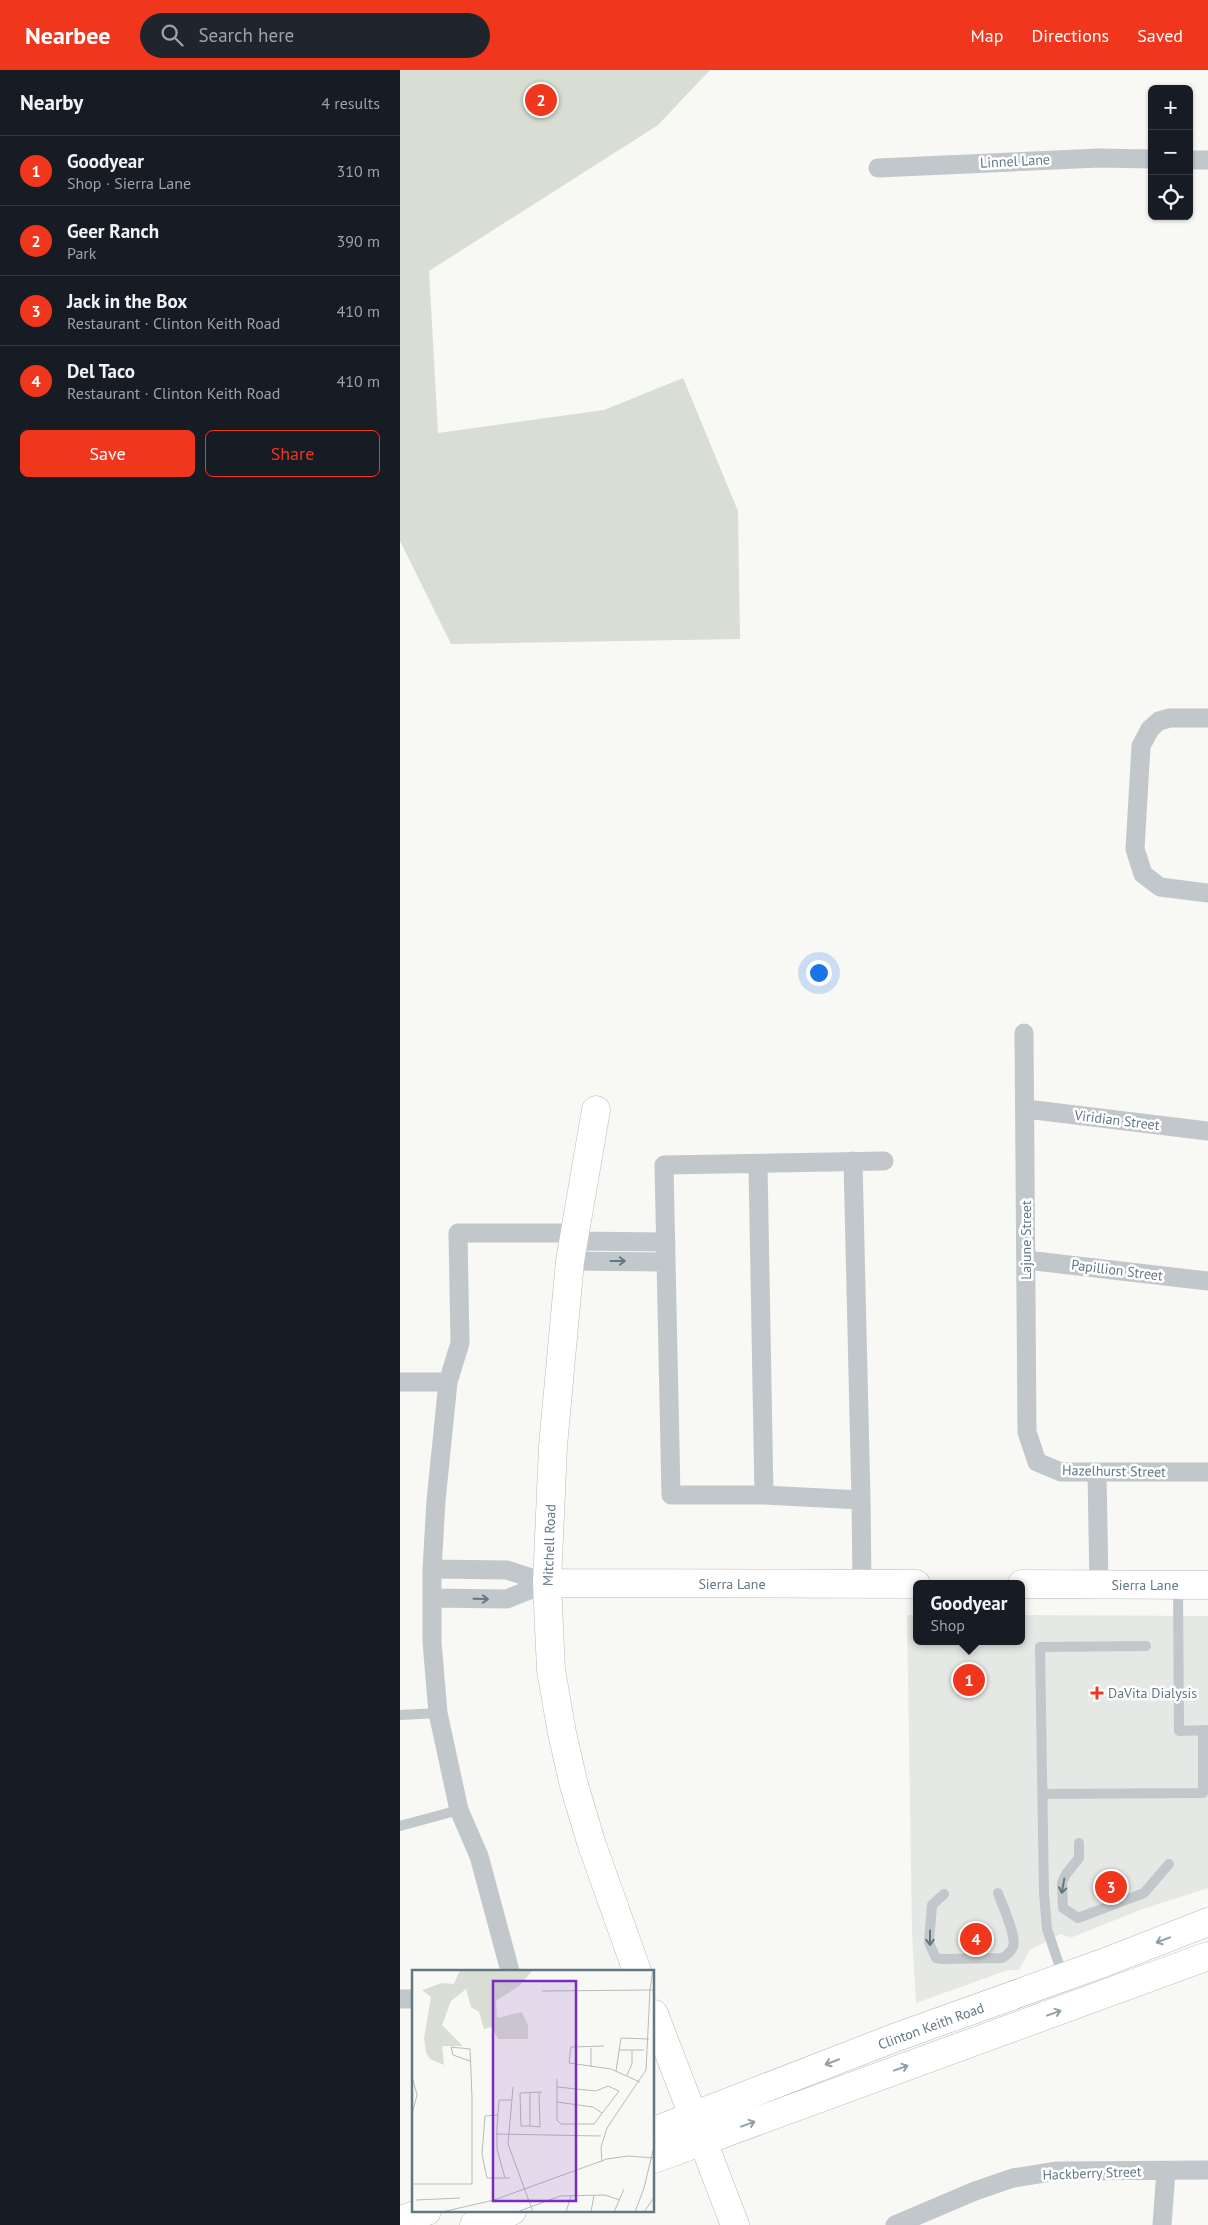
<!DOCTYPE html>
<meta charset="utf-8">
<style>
:root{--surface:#171b24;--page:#20242c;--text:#f1f3f6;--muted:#9ea1a6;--line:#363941;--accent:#f0361d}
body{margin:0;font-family:"PT Sans",sans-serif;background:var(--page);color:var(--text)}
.controls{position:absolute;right:15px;top:15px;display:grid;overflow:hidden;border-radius:8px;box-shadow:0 1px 4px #0004}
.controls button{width:45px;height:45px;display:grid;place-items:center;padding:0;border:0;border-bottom:1px solid var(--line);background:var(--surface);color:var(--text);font:25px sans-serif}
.you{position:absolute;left:418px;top:902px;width:18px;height:18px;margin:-12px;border:4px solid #fff;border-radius:50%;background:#1a73e8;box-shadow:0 0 0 8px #1a73e833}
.badge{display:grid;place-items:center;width:32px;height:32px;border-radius:50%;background:var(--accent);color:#fff;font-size:16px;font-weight:700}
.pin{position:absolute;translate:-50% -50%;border:2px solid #fff;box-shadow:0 1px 5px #0006}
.popup{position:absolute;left:513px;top:1510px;width:112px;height:65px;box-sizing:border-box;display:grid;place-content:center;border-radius:8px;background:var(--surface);filter:drop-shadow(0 1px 4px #0005);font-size:16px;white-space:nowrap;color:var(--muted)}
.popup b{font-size:19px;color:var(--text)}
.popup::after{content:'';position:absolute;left:50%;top:100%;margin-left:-10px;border:10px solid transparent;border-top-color:var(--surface)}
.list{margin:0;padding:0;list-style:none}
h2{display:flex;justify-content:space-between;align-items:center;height:65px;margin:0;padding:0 20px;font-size:21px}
h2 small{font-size:16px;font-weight:400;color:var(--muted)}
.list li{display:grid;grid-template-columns:32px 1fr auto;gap:15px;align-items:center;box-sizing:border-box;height:70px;padding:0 20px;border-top:1px solid var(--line)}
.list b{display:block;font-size:19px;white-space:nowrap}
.list p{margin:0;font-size:16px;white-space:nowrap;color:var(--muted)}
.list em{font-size:16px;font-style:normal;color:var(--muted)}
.actions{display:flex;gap:10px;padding:15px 20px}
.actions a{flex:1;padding:11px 0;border:1px solid var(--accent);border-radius:8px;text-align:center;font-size:18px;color:var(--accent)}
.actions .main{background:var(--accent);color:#fff}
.icon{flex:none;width:28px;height:28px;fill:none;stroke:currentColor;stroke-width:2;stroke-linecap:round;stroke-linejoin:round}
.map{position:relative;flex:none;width:808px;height:2155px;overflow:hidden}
header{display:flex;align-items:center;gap:30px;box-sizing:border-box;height:70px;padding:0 25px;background:var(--accent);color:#fff}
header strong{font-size:24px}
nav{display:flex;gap:28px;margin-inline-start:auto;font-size:18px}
.search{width:350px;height:45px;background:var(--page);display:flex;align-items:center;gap:12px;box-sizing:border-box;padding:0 18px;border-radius:28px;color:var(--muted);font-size:19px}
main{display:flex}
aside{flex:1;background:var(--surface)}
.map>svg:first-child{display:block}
.built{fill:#e6e8e6}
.green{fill:#d8ded4}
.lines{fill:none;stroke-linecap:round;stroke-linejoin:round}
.secondary-casing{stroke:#b3bbbf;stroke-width:29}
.primary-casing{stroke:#b4bbbe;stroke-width:29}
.lane{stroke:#c1c7ca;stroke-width:10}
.street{stroke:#c1c7ca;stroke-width:19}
.secondary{stroke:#fff;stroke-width:28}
.primary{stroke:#fff;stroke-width:28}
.oneway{stroke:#617882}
.oneway2{stroke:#90a0a8}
.poi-dot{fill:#f0361d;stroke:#fff;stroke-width:2}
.labels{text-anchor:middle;stroke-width:5;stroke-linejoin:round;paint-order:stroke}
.street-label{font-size:14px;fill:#617882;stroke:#fff}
.poi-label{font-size:14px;fill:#617882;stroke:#fff;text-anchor:start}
.inset-road{fill:none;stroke:#b3bdc0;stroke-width:1}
.view{fill:#7b2cbf;fill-opacity:0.15;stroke:#7b2cbf;stroke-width:2.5}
.inset-edge{fill:none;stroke:#617882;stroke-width:2.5}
</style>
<header>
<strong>Nearbee</strong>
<div class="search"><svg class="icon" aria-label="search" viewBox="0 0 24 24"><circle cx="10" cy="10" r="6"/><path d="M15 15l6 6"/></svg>Search here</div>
<nav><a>Map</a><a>Directions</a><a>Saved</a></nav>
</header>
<main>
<aside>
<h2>Nearby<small>4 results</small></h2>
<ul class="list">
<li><span class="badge">1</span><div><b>Goodyear</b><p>Shop · Sierra Lane</p></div><em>310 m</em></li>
<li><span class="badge">2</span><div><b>Geer Ranch</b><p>Park</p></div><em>390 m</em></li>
<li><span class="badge">3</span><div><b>Jack in the Box</b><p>Restaurant · Clinton Keith Road</p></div><em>410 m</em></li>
<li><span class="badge">4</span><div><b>Del Taco</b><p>Restaurant · Clinton Keith Road</p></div><em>410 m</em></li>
</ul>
<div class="actions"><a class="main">Save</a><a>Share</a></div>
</aside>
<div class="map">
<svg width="808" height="2155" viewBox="0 0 808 2155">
<rect width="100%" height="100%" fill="#f8f8f5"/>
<!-- built -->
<path class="built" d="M507,1545h9v26h106v-26l186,1v272l-68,22 -70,28 -9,-4 -31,16 -11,20h-11l-92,33 -4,-71z"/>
<!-- green -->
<path class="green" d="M0,0h310l-52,55 -229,146 9,162 166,-23 79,-32 55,133 2,128 -289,5 -51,-103z"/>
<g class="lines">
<defs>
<path id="secondary" d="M196,1040l-26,151 -17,185 -6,137 4,87 11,63 12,52 17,57 46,129
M147,1513l369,1
M622,1514l186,1
M254,1944l81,211"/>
<path id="primary" d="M254,2061l240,-93 209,-75 105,-41
M254,2089l554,-203
M0,2150l27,-9
M74,2155l38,-14"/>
</defs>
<!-- secondary casing -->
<use href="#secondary" class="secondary-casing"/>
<!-- primary casing -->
<use href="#primary" class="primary-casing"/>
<!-- lane -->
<path class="lane" d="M778,1516l1,145 29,-1
M0,1645l38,-2
M642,1724l161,-1v-63
M0,1756l59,-16
M679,1773v15l-13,16 -4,9 1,25 15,10 66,-25 25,-29
M544,1824l-12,11 -3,38 7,15 7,1 59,-1c5,-3 9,-6 11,-11 4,-11 -11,-42 -15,-54
M663,1906l-16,-47 -3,-36 -4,-246 106,-1"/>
<!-- street -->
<path class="street" d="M789,90h19
M478,98l221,-10 53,1
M808,648h-38l-11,3 -9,8 -9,17 -6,103 8,25 17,13 48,6
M624,963l3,399 10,30 24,10h147
M626,1039l182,22
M358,1095l6,330 97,5 -8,-339
M173,1171l93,1
M626,1190l182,21
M170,1191l96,1
M0,1312h48
M697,1403l2,112
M364,1425h-93l-7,-330 220,-4
M461,1430l1,84
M32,1499l75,1 40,13
M32,1528l75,1 40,-16
M110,1901l-31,-115 -20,-46 -21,-97 -6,-71v-73l4,-68 12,-119 12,-39 -2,-110h116
M0,1929h14
M495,2155l80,-34 38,-13 44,-7 151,-1
M762,2155l4,-54"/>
<!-- secondary -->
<use href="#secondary" class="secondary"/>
<!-- primary -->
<use href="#primary" class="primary"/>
</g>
<!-- one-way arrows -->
<defs><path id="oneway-shaft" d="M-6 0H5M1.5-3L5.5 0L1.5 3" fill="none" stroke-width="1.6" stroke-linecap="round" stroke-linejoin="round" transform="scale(1.25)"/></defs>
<g class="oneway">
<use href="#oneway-shaft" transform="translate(218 1191)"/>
<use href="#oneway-shaft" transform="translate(81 1529) rotate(1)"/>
<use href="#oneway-shaft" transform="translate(663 1816) rotate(100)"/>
<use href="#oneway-shaft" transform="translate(530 1868) rotate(90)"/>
</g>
<g class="oneway2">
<use href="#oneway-shaft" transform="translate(763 1870) rotate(159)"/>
<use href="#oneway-shaft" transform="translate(654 1943) rotate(-20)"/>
<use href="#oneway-shaft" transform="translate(432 1992) rotate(159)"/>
<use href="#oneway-shaft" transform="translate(501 1998) rotate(-20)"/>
<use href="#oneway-shaft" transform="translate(348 2054) rotate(-20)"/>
</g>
<!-- markers -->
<path class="poi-dot" d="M694.5 1615.5h5v5h5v5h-5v5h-5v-5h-5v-5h5z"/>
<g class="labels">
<!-- street labels -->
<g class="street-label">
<text transform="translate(615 91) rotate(-3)" y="5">Linnel Lane</text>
<text transform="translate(717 1050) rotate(7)" y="5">Viridian Street</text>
<text transform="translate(626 1170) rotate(-90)" y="5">Lajune Street</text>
<text transform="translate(717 1200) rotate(7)" y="5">Papillion Street</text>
<text transform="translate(714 1401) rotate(1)" y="5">Hazelhurst Street</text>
<text transform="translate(149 1475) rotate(-88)" y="5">Mitchell Road</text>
<text x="332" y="1519">Sierra Lane</text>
<text x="745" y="1520">Sierra Lane</text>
<text transform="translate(531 1956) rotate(-20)" y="5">Clinton Keith Road</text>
<text transform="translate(692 2103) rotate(-2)" y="5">Hackberry Street</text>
</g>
<!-- poi labels -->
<g class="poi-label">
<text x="708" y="1628">DaVita Dialysis</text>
</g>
</g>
<!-- overview -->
<g transform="translate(12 1900)">
<rect width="242" height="242" fill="#f8f8f5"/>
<path d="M48,0h73l-14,16 -23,15 1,17 25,-6 6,14v13h-30l-6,-12 -8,2 -5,-17 -8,-5 -5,-18 -15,12 -9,24 21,21h-21l2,19 -14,-6 -4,-7 -2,-14 7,-41 -9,-7 20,-7 12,1z" fill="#d8ded4"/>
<path class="inset-road" d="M130,21l108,-1 3,-20M192,76l-33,1 -2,16 42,6 29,13M179,78v19M207,80h25M204,101l5,-33 28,1M215,105l5,-11v-14M0,106l5,19 -5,19M145,109v41l4,4h33l25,-33 -11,-5 -12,5 -39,-4M101,117l-5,57 25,68M118,123v33l10,1 -1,-35M145,132l36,5 9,6M86,145l-13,1 -3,38 5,24h23M118,156h-9l-1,-33 22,-1M84,164l105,2M190,192l-1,-15 6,-19 39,-58 4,-80h5M93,208l-8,-29v-22l2,-27h12M0,214h60v-86l-2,-49 -19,-2 2,8 17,6M4,230l44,-2M30,242l52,-12 113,-41 21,-3 26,2M105,242l43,-16 45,-1 15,5M154,242l5,-16M179,242l3,-17M202,242l10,-23M223,242l9,-24 11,-46M232,242l11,-16"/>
<path class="view" d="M81,11h83v220h-83z"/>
<rect width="242" height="242" class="inset-edge"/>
</g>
</svg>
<div class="controls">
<button>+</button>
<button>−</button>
<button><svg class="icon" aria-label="locate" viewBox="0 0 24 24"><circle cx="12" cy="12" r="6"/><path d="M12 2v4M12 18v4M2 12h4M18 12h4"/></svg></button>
</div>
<div class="you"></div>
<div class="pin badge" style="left:569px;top:1610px">1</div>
<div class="popup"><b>Goodyear</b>Shop</div>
<div class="pin badge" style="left:141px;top:30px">2</div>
<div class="pin badge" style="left:711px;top:1817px">3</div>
<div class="pin badge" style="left:576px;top:1869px">4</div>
</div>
</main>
